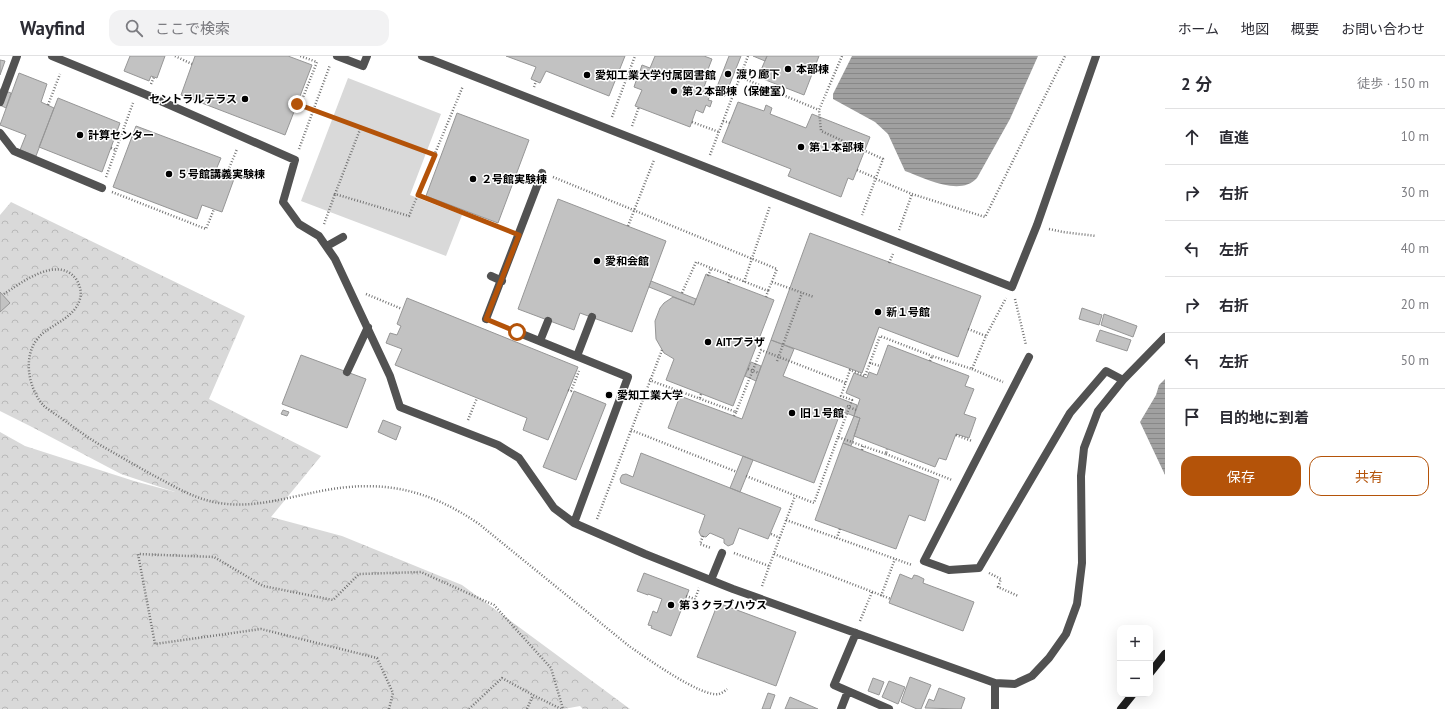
<!DOCTYPE html>
<html lang="ja">
<meta charset="utf-8">
<style>
:root{--surface:#fff;--page:#f2f2f3;--text:#2b2b33;--muted:#7c7c81;--line:#e1e1e2;--accent:#b45309}
body{margin:0;font-family:"PT Sans","Noto Sans JP",sans-serif;background:var(--page);color:var(--text)}
.controls{position:absolute;right:12px;bottom:12px;display:grid;overflow:hidden;border-radius:8px;box-shadow:0 4px 16px #0002}
.controls button{width:36px;height:36px;display:grid;place-items:center;padding:0;border:0;border-bottom:1px solid var(--line);background:var(--surface);color:var(--text);font:20px sans-serif}
.stop{position:absolute;width:12px;height:12px;margin:-9px;border:3px solid #b45309;border-radius:50%;background:#fff}
.stop.end{background:#b45309;border-color:#fff;box-shadow:0 1px 4px #0008}
.list{margin:0;padding:0;list-style:none}
h2{display:flex;justify-content:space-between;align-items:center;height:52px;margin:0;padding:0 16px;font-size:17px}
h2 small{font-size:13px;font-weight:400;color:var(--muted)}
.list li{display:grid;grid-template-columns:26px 1fr auto;gap:12px;align-items:center;box-sizing:border-box;height:56px;padding:0 16px;border-top:1px solid var(--line)}
.list b{display:block;font-size:15px;white-space:nowrap}
.list em{font-size:13px;font-style:normal;color:var(--muted)}
.actions{display:flex;gap:8px;padding:12px 16px}
.actions a{flex:1;padding:9px 0;border:1px solid var(--accent);border-radius:12px;text-align:center;font-size:14px;color:var(--accent)}
.actions .main{background:var(--accent);color:#fff}
.icon{flex:none;width:22px;height:22px;fill:none;stroke:currentColor;stroke-width:2;stroke-linecap:round;stroke-linejoin:round}
.map{position:relative;flex:none;width:1165px;height:653px;overflow:hidden}
header{display:flex;align-items:center;gap:24px;box-sizing:border-box;height:56px;padding:0 20px;background:var(--surface);border-bottom:1px solid var(--line)}
header strong{font-size:19px}
nav{display:flex;gap:22px;margin-inline-start:auto;font-size:14px}
.search{width:280px;height:36px;background:var(--page);display:flex;align-items:center;gap:10px;box-sizing:border-box;padding:0 14px;border-radius:12px;color:var(--muted);font-size:15px}
main{display:flex}
aside{flex:1;background:var(--surface)}
.map>svg:first-child{display:block}
.forest{fill:url(#forest-crowns)}
.park{fill:#d9d9d9}
.water{fill:url(#water-rules)}
.building{fill:#c2c2c2;stroke:#969696}
.lines{fill:none;stroke-linecap:round;stroke-linejoin:round}
.path{stroke:#747474;stroke-width:2.5;stroke-dasharray:1 2;stroke-linecap:butt}
.service{stroke:#525252;stroke-width:8}
.secondary{stroke:#1f1f1f;stroke-width:8}
.route{stroke:#b45309;stroke-width:5}
.poi-dot{fill:#000;stroke:#fff;stroke-width:1.5}
.labels{text-anchor:middle;stroke-width:3;stroke-linejoin:round;paint-order:stroke}
.poi-label{font-size:11px;font-weight:bold;fill:#000;stroke:#fff;text-anchor:start}
</style>
<header>
<strong>Wayfind</strong>
<div class="search"><svg class="icon" aria-label="search" viewBox="0 0 24 24"><circle cx="10" cy="10" r="6"/><path d="M15 15l6 6"/></svg>ここで検索</div>
<nav><a>ホーム</a><a>地図</a><a>概要</a><a>お問い合わせ</a></nav>
</header>
<main>
<div class="map">
<svg width="1165" height="653" viewBox="0 0 1165 653">
<defs>
<pattern id="forest-crowns" width="20" height="18" patternUnits="userSpaceOnUse"><rect width="20" height="18" fill="#d9d9d9"/><path d="M2 6a3 3 0 1 1 6 0M12 15a3 3 0 1 1 6 0" fill="none" stroke="#b8b8b8"/></pattern>
<pattern id="water-rules" width="6" height="5" patternUnits="userSpaceOnUse"><rect width="6" height="5" fill="#a0a0a0"/><path d="M0 2.5h6" fill="none" stroke="#888"/></pattern>
</defs>
<rect width="100%" height="100%" fill="#fff"/>
<!-- forest -->
<path class="forest" d="M11,146l234,114 -36,83 112,57 -50,61 71,19 120,49 168,124h-47l-3,-3 -16,3h-564v-277l25,14 109,35 41,11 -54,-18 -91,-48 -30,-15v-196z"/>
<!-- park -->
<path class="park" d="M348,22l93,36 -31,81 52,20 -16,41 -145,-55z"/>
<!-- water -->
<path class="water" d="M852,0h186l-28,63 -33,59c-17,19 -52,0 -72,-7l-17,-37 -13,-12 -42,-23v-5z
M1165,323v96l-25,-53 16,-27 3,-10z"/>
<!-- building -->
<path class="building" d="M130,0h35l-8,22 -6,-2 -2,5 -25,-10z
M195,0h93l24,9 -27,70 -104,-40z
M506,0h119l-16,40 -63,-25 -6,12 -9,-4 5,-12z
M655,0h49l8,3 -5,13 2,1 -6,17 8,3 -3,7 4,1 -2,6 -4,-2 -3,8 -7,-3 -6,17 -55,-21 7,-16 -8,-3 3,-9 3,1 2,-4 -3,-1 3,-9 8,3z
M729,0h12l-16,40 -10,-4z
M753,0h14l-2,5z
M767,0h52l-15,39 -46,-18z
M0,4l5,1 -5,14z
M19,17l28,11 -6,18 13,6 -18,48 -16,-6 6,-15 -26,-10z
M0,33l11,4 -5,15 -6,-3z
M58,42l62,25 -18,49 -63,-25z
M738,46l26,9 2,-6 6,3 -2,6 36,14 6,-14 58,23 -17,43 -5,-2 -7,19 -53,-21 3,-7 -69,-27z
M457,57l72,27 -31,83 -72,-27z
M136,70l85,32 -6,14 19,7 -12,33 -20,-7 -5,14 -84,-32z
M558,143l108,42 -34,91 -52,-19 -6,17 -56,-21z
M810,177l171,63 -23,61 -79,-30 -17,46 -91,-33z
M706,218l68,26 -41,106 -67,-26 8,-21 -10,-6 -8,-14 -1,-18 5,-13 4,-5 9,-6 21,8z
M651,225l45,18 -2,6 -45,-18z
M0,236l10,11 -10,9z
M407,242l171,69 -30,73 -25,-10 4,-12 -132,-53 7,-16 -16,-6 4,-10 7,2 4,-9 -4,-2z
M1082,252l20,7 -3,10 -20,-6z
M1104,258l33,12 -4,11 -32,-12z
M1100,274l31,10 -4,11 -31,-10z
M771,284l23,9 -11,27 74,29 -3,11 -13,-5 -27,72 -146,-55 12,-32 62,23z
M888,289l81,31 -4,10 9,3 -10,25 12,4 -7,20 -13,-4 -10,26 -7,-2 -4,9 -81,-31 6,-18 -6,-2 6,-17 -14,-6 8,-20 13,5 2,-6 8,3z
M301,299l65,24 -19,49 -65,-24z
M751,306l10,4 -5,15 -11,-5z
M574,335l32,13 -30,76 -33,-13z
M283,354l6,2 -2,4 -6,-2z
M854,360l6,2 -9,28 -8,-3z
M383,364l18,7 -5,13 -18,-8z
M843,387l96,37 -14,41 -16,-6 -13,34 -81,-29z
M641,397l140,55 -13,31 -29,-11 -6,16 -5,2 -4,-3v-4l-14,-6 -4,4 -5,-1 -2,-4 6,-17 -84,-32 -1,-4 2,-4 4,-1 7,3z
M743,400l10,4 -13,32 -10,-4z
M644,517l45,17 -18,46 -20,-8 1,-2 -4,-1 5,-14 4,2 5,-14 -14,-5v1l-11,-4z
M900,518l12,5 2,-4 4,1 6,3 -1,4 51,19 -11,29 -74,-28z
M718,547l78,29 -20,54 -79,-29z
M910,621l21,8 -10,24h-4l-16,-7z
M873,622l11,4 -5,13 -11,-4z
M889,625l16,6 -7,17 -16,-7z
M939,632l26,10 -4,11 -36,-1 4,-9 5,2z
M768,637l7,2 -5,14h-8z
M790,641l28,12h-33z"/>
<g class="lines">
<!-- path -->
<path class="path" d="M175,0l17,8
M748,0l-8,21 79,33
M842,0l-23,54 2,21 62,28 -21,56
M151,28l3,-7
M534,31l2,-6
M297,48l64,23
M48,49l12,-31
M300,49l17,-43 -17,-6
M612,61l23,-61
M723,65l7,2
M692,66l27,10
M632,70l7,-19
M111,92l5,2
M299,93l31,-84
M435,99l-74,-28 -26,67 74,22 54,-130
M710,99l30,-78
M857,114l19,8
M226,120l11,-27
M106,121l27,-74
M553,121l224,92 -9,22
M876,123l36,15 73,23 80,-161
M112,136l94,37 8,-20
M418,139l89,35
M324,168l11,-30
M628,170l26,-66
M1049,173l14,3 33,4
M899,174l13,-36
M889,207l4,-9
M708,220l3,-7
M744,226l26,-76
M772,226l42,15
M728,227l3,-7
M682,237l14,-31 72,29 -2,6
M4,238c18,-12 54,-39 72,-15 4,6 6,13 4,20 -6,20 -29,25 -41,38 -17,18 -11,52 5,69 5,4 11,8 17,12 14,10 27,20 41,28 21,12 41,24 62,35 20,11 39,21 63,23 31,3 63,-7 94,-13 61,-12 107,-2 158,33l150,122c16,11 73,52 90,48 3,-1 6,-3 8,-5
M366,238l36,15
M1015,243l11,46
M968,273l18,7
M777,305l25,-68
M930,305l2,-5 40,13 14,-33 20,-38
M870,307l10,-27 52,20
M748,313l11,4
M972,313l31,13
M649,324l87,32 25,-62 85,33
M568,334l3,1 8,-20
M700,342l1,-4
M847,350l9,4
M734,360l2,-4
M468,364l9,-22
M631,374l106,42
M956,379l16,6
M838,381l14,-37 -11,-4 9,-26 15,6 5,-13 10,3
M862,394l1,-4 23,8 1,-5
M886,398l66,26
M746,420l68,27 24,-66 25,9
M597,463l65,-169
M786,464l51,18
M840,473l-3,9 75,27
M771,478l9,4
M703,480l-3,8 11,4
M734,497l35,13
M774,498l117,45
M989,517l12,6 -3,8 20,9
M762,530l33,-90
M686,540l9,3 4,-11
M881,540l14,-37
M860,565l12,-29
M389,653l4,-16 -16,-35 -116,-29 -106,15 -17,-90 76,3 49,29 70,14 26,-26 62,-2 73,33 57,63 12,41
M469,653l33,-31 31,17 28,14
M527,653l6,-14"/>
<!-- service -->
<path class="service" d="M52,0l95,39 148,65 -12,42 16,22 20,12 16,23 55,117 10,31 98,38 21,13 35,50 20,15 71,31 88,35 262,94 20,1 17,-8 17,-18 17,-24 11,-30 5,-41 -1,-87 3,-28 14,-37 25,-31 42,-43
M337,0l26,10 4,-10
M422,0l590,231 25,-62 59,-169
M0,46l17,-46
M0,77l14,18 88,37
M327,190l16,-9
M491,220l11,5
M486,263l56,-146
M517,276l111,45 -54,146
M540,285l8,-20
M577,300l15,-39
M1029,301l-105,204 25,9 30,-2 91,-155 36,-42 17,9
M347,316l21,-45
M711,524l11,-27
M856,577l-22,52 55,24
M995,627v26
M841,653l7,-18"/>
<!-- secondary -->
<path class="secondary" d="M1150,617l15,-19
M1121,653l12,-15"/>
</g>
<g class="lines">
<!-- route -->
<path class="route" d="M297,48l138,51 -17,40 101,40 -33,84 31,13"/>
</g>
<!-- markers -->
<g class="poi-dot">
<circle cx="788" cy="13" r="4"/>
<circle cx="728" cy="18" r="4"/>
<circle cx="587" cy="19" r="4"/>
<circle cx="674" cy="35" r="4"/>
<circle cx="245" cy="43" r="4"/>
<circle cx="80" cy="79" r="4"/>
<circle cx="801" cy="91" r="4"/>
<circle cx="169" cy="118" r="4"/>
<circle cx="473" cy="123" r="4"/>
<circle cx="597" cy="205" r="4"/>
<circle cx="878" cy="256" r="4"/>
<circle cx="708" cy="286" r="4"/>
<circle cx="609" cy="339" r="4"/>
<circle cx="792" cy="357" r="4"/>
<circle cx="671" cy="549" r="4"/>
</g>
<g class="labels">
<!-- poi labels -->
<g class="poi-label">
<text x="796" y="17">本部棟</text>
<text x="736" y="22">渡り廊下</text>
<text x="595" y="23">愛知工業大学付属図書館</text>
<text x="682" y="39">第２本部棟（保健室）</text>
<text x="237" y="47" text-anchor="end">セントラルテラス</text>
<text x="88" y="83">計算センター</text>
<text x="809" y="95">第１本部棟</text>
<text x="177" y="122">５号館講義実験棟</text>
<text x="481" y="127">２号館実験棟</text>
<text x="605" y="209">愛和会館</text>
<text x="886" y="260">新１号館</text>
<text x="716" y="290">AITプラザ</text>
<text x="617" y="343">愛知工業大学</text>
<text x="800" y="361">旧１号館</text>
<text x="679" y="553">第３クラブハウス</text>
</g>
</g>
</svg>
<div class="controls">
<button>+</button>
<button>−</button>
</div>
<div class="stop" style="left:517px;top:276px"></div>
<div class="stop end" style="left:297px;top:48px"></div>
</div>
<aside>
<h2>2 分<small>徒歩 · 150 m</small></h2>
<ul class="list">
<li><svg class="icon" aria-label="ahead" viewBox="0 0 24 24"><path d="M12 20V5M6 11l6-6 6 6"/></svg><div><b>直進</b></div><em>10 m</em></li>
<li><svg class="icon" aria-label="right" viewBox="0 0 24 24"><path d="M7 20v-9h11M14 6l5 5-5 5"/></svg><div><b>右折</b></div><em>30 m</em></li>
<li><svg class="icon" aria-label="left" viewBox="0 0 24 24"><path d="M17 20v-9H6M10 6l-5 5 5 5"/></svg><div><b>左折</b></div><em>40 m</em></li>
<li><svg class="icon" aria-label="right" viewBox="0 0 24 24"><path d="M7 20v-9h11M14 6l5 5-5 5"/></svg><div><b>右折</b></div><em>20 m</em></li>
<li><svg class="icon" aria-label="left" viewBox="0 0 24 24"><path d="M17 20v-9H6M10 6l-5 5 5 5"/></svg><div><b>左折</b></div><em>50 m</em></li>
<li><svg class="icon" aria-label="arrive" viewBox="0 0 24 24"><path d="M6 21V4h12l-3 4 3 4H6"/></svg><div><b>目的地に到着</b></div></li>
</ul>
<div class="actions"><a class="main">保存</a><a>共有</a></div>
</aside>
</main>
